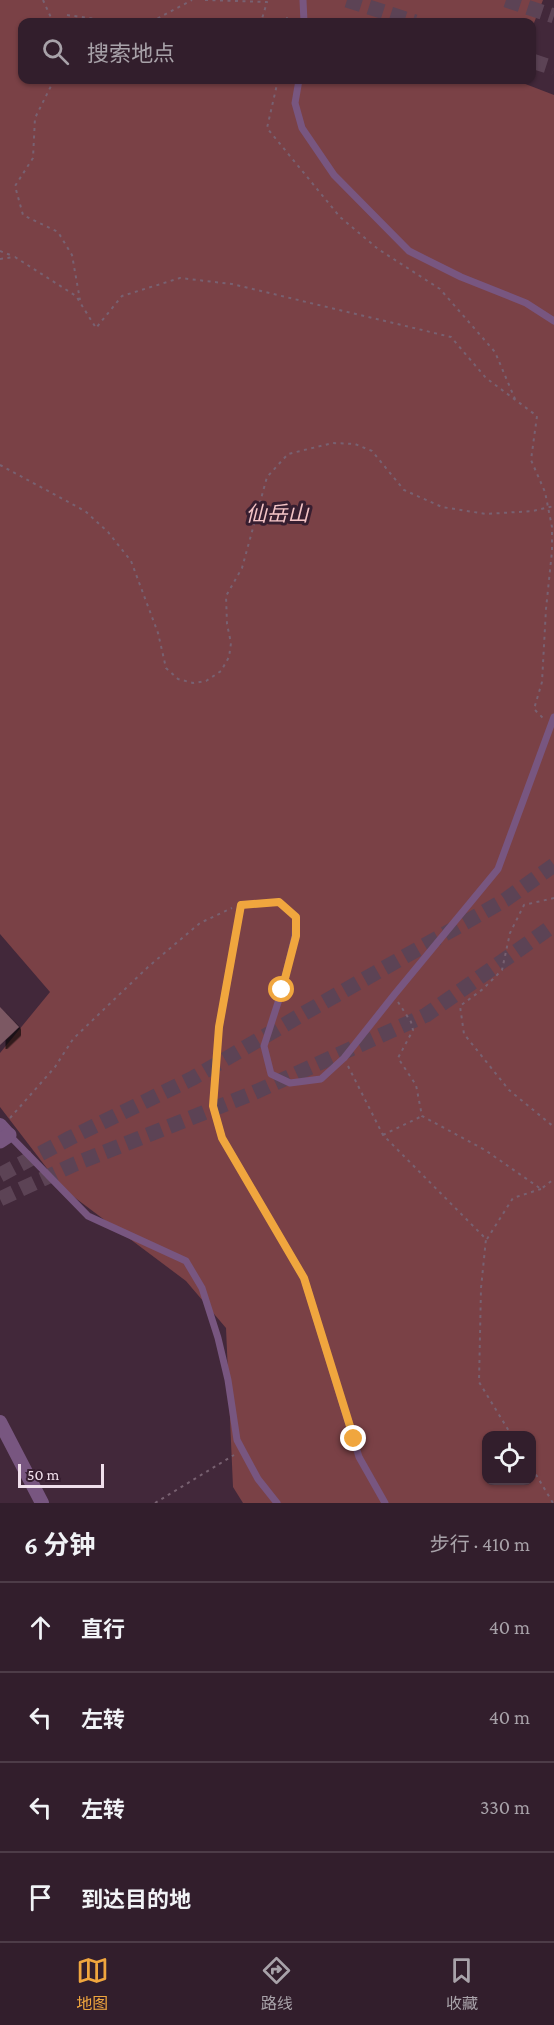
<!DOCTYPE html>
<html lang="zh">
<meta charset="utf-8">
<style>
:root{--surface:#321e2c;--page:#3a2734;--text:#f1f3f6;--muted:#a8a2a9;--line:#4d3c48;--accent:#f0a63e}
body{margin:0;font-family:"Crimson Pro","Noto Sans SC",serif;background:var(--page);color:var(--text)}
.controls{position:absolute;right:18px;bottom:18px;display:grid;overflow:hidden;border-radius:12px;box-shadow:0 2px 4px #0004}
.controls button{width:54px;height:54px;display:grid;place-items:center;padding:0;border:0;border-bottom:2px solid var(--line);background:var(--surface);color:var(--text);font:30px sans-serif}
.scale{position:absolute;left:18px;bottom:15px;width:86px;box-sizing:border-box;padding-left:6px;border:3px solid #f0dfeb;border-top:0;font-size:16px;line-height:21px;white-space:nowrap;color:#f0dfeb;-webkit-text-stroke:4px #371e30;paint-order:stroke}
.stop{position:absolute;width:18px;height:18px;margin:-14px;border:4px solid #f0a63e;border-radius:50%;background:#fff}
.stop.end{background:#f0a63e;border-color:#fff;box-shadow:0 2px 6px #0008}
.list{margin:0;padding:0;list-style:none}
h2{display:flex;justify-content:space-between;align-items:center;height:78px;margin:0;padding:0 24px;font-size:26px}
h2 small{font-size:20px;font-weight:400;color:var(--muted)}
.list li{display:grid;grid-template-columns:39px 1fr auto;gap:18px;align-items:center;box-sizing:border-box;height:90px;padding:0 24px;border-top:2px solid var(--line)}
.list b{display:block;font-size:22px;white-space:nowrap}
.list em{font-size:20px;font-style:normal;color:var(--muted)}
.icon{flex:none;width:33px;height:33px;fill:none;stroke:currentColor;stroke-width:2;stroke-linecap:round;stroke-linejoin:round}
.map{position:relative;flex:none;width:554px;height:1503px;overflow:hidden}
.search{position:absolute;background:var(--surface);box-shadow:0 2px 4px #0004;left:18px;right:18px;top:18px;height:66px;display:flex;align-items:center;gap:15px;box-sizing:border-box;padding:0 21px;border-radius:12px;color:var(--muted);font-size:22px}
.sheet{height:438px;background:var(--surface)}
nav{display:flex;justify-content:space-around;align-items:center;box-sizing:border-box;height:84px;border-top:2px solid var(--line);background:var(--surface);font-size:16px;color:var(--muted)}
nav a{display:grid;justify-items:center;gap:3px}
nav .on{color:var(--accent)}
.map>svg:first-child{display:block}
.green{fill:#7a4146;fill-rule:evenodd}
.building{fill:#7b5864;filter:url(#shadow)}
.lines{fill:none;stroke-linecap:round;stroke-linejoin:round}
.secondary-tunnel{stroke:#5c4355;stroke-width:15;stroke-dasharray:15 8;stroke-linecap:butt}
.primary-tunnel{stroke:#5c4355;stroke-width:15;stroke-dasharray:15 8;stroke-linecap:butt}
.path{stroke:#786171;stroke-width:2;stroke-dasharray:3 4.5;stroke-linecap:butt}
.service{stroke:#785680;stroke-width:7}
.minor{stroke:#785680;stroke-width:14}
.tertiary{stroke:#785680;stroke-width:15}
.route{stroke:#f0a63e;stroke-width:8}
.labels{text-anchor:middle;stroke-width:6;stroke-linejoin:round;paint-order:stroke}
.park-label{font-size:21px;font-style:italic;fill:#f4c4c6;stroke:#371e30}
</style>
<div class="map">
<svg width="554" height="1503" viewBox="0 0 554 1503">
<defs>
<filter id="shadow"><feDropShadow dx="5.5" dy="5.5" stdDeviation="0" flood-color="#0009"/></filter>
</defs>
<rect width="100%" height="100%" fill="#42283a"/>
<!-- green -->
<path class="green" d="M0,0h543l-11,28v-6h-510v58h493l39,15v1408h-311l-10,-16 -7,-159 -40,-47 -124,-93 -62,-81v-54l50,-61 -50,-58zM486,1436h46v44h-46z"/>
<!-- building -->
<path class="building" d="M0,1007l19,20 -19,18z"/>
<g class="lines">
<!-- secondary-tunnel -->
<path class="secondary-tunnel" d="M0,1175l70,-37 123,-60 115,-67 197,-111 49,-35
M0,1199l75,-35 176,-70 175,-79 128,-90"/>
<!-- primary-tunnel -->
<path class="primary-tunnel" d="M347,0l68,22
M506,0l48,16
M532,61l22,7"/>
<!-- path -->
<path class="path" d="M43,0l10,22
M205,0l62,2 -6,20
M67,15l50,7
M151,22l41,-22
M280,22l7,-4 -1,4
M54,80l-19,38 -2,40 -18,28 8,29 35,17 14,23 8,45
M278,80l-11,48 73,89 38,32 62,40 55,63 20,47
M0,251l13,5
M0,259l15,-2 61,39 20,32 26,-32 58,-18 52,6 219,53 35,41 51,38 -6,44 14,32 7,35v24l-6,58 -4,73 -8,27 10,10
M0,465l85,46 23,21 23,29 27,72 8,35 12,11 15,4 13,-2 15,-10 8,-14 2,-14 -4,-19 -1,-28 16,-28 25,-91 21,-23 45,-11 22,1 17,7 32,39 38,17 44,7 47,-3 21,-5
M554,898l-30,7 -14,28 -8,37 -19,19 -23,17 4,28 45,56 45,37
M398,1002l13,20 2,8 -15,28 18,27 6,31 63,34 56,39 13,-10
M348,1066l35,69 103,104 -5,49 -2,94 33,54
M10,1118l45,-51 18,-28 75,-72 52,-44 32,-15
M383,1135l39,-19
M487,1239l26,-41 28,-9
M532,1468l21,35
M155,1503l79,-48"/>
<!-- service -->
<path class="service" d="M303,0l1,22
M299,80l-4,23 7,25 32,47 75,76 52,26 65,26 28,18
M9,1135l79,81 98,45 16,27 16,50 10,42 9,60 21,39 19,24
M385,1503l-26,-46 -55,-179 -82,-140 -9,-32 6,-79 22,-122 38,-3 17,15 -1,19 -13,54 -18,56 7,28 19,9 31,-4 23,-21 50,-63 104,-126 56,-152"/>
<!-- minor -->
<path class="minor" d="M0,1125l9,10
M0,1422l42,81"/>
<!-- tertiary -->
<path class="tertiary" d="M0,1141l9,-6"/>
</g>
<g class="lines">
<!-- route -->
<path class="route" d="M282,990l14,-54v-19l-17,-15 -38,3 -22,122 -6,79 9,32 82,140 50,161"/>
</g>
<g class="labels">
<!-- park labels -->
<g class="park-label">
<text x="277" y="521">仙岳山</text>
</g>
</g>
</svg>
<div class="controls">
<button><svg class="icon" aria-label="locate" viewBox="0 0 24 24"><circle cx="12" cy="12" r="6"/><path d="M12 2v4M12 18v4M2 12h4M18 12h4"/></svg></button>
</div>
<div class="scale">50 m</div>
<div class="stop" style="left:282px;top:990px"></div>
<div class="stop end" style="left:354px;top:1439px"></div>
<div class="search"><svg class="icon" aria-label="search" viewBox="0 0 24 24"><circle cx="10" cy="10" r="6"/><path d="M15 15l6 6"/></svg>搜索地点</div>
</div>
<section class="sheet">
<h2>6 分钟<small>步行 · 410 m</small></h2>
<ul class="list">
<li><svg class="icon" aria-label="ahead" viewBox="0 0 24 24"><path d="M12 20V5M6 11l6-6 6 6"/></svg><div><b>直行</b></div><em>40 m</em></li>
<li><svg class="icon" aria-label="left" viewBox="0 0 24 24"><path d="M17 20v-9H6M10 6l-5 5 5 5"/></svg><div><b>左转</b></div><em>40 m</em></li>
<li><svg class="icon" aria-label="left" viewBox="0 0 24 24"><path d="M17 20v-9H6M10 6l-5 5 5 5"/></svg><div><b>左转</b></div><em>330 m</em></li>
<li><svg class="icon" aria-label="arrive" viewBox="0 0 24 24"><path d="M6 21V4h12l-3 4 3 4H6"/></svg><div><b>到达目的地</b></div></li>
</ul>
</section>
<nav>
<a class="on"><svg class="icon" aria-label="map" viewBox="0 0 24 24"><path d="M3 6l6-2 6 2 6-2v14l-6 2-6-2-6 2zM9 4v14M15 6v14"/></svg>地图</a>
<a><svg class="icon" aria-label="directions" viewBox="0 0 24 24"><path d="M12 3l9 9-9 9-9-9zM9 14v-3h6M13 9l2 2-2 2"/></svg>路线</a>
<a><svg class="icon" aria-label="saved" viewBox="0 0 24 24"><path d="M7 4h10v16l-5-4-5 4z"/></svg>收藏</a>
</nav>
